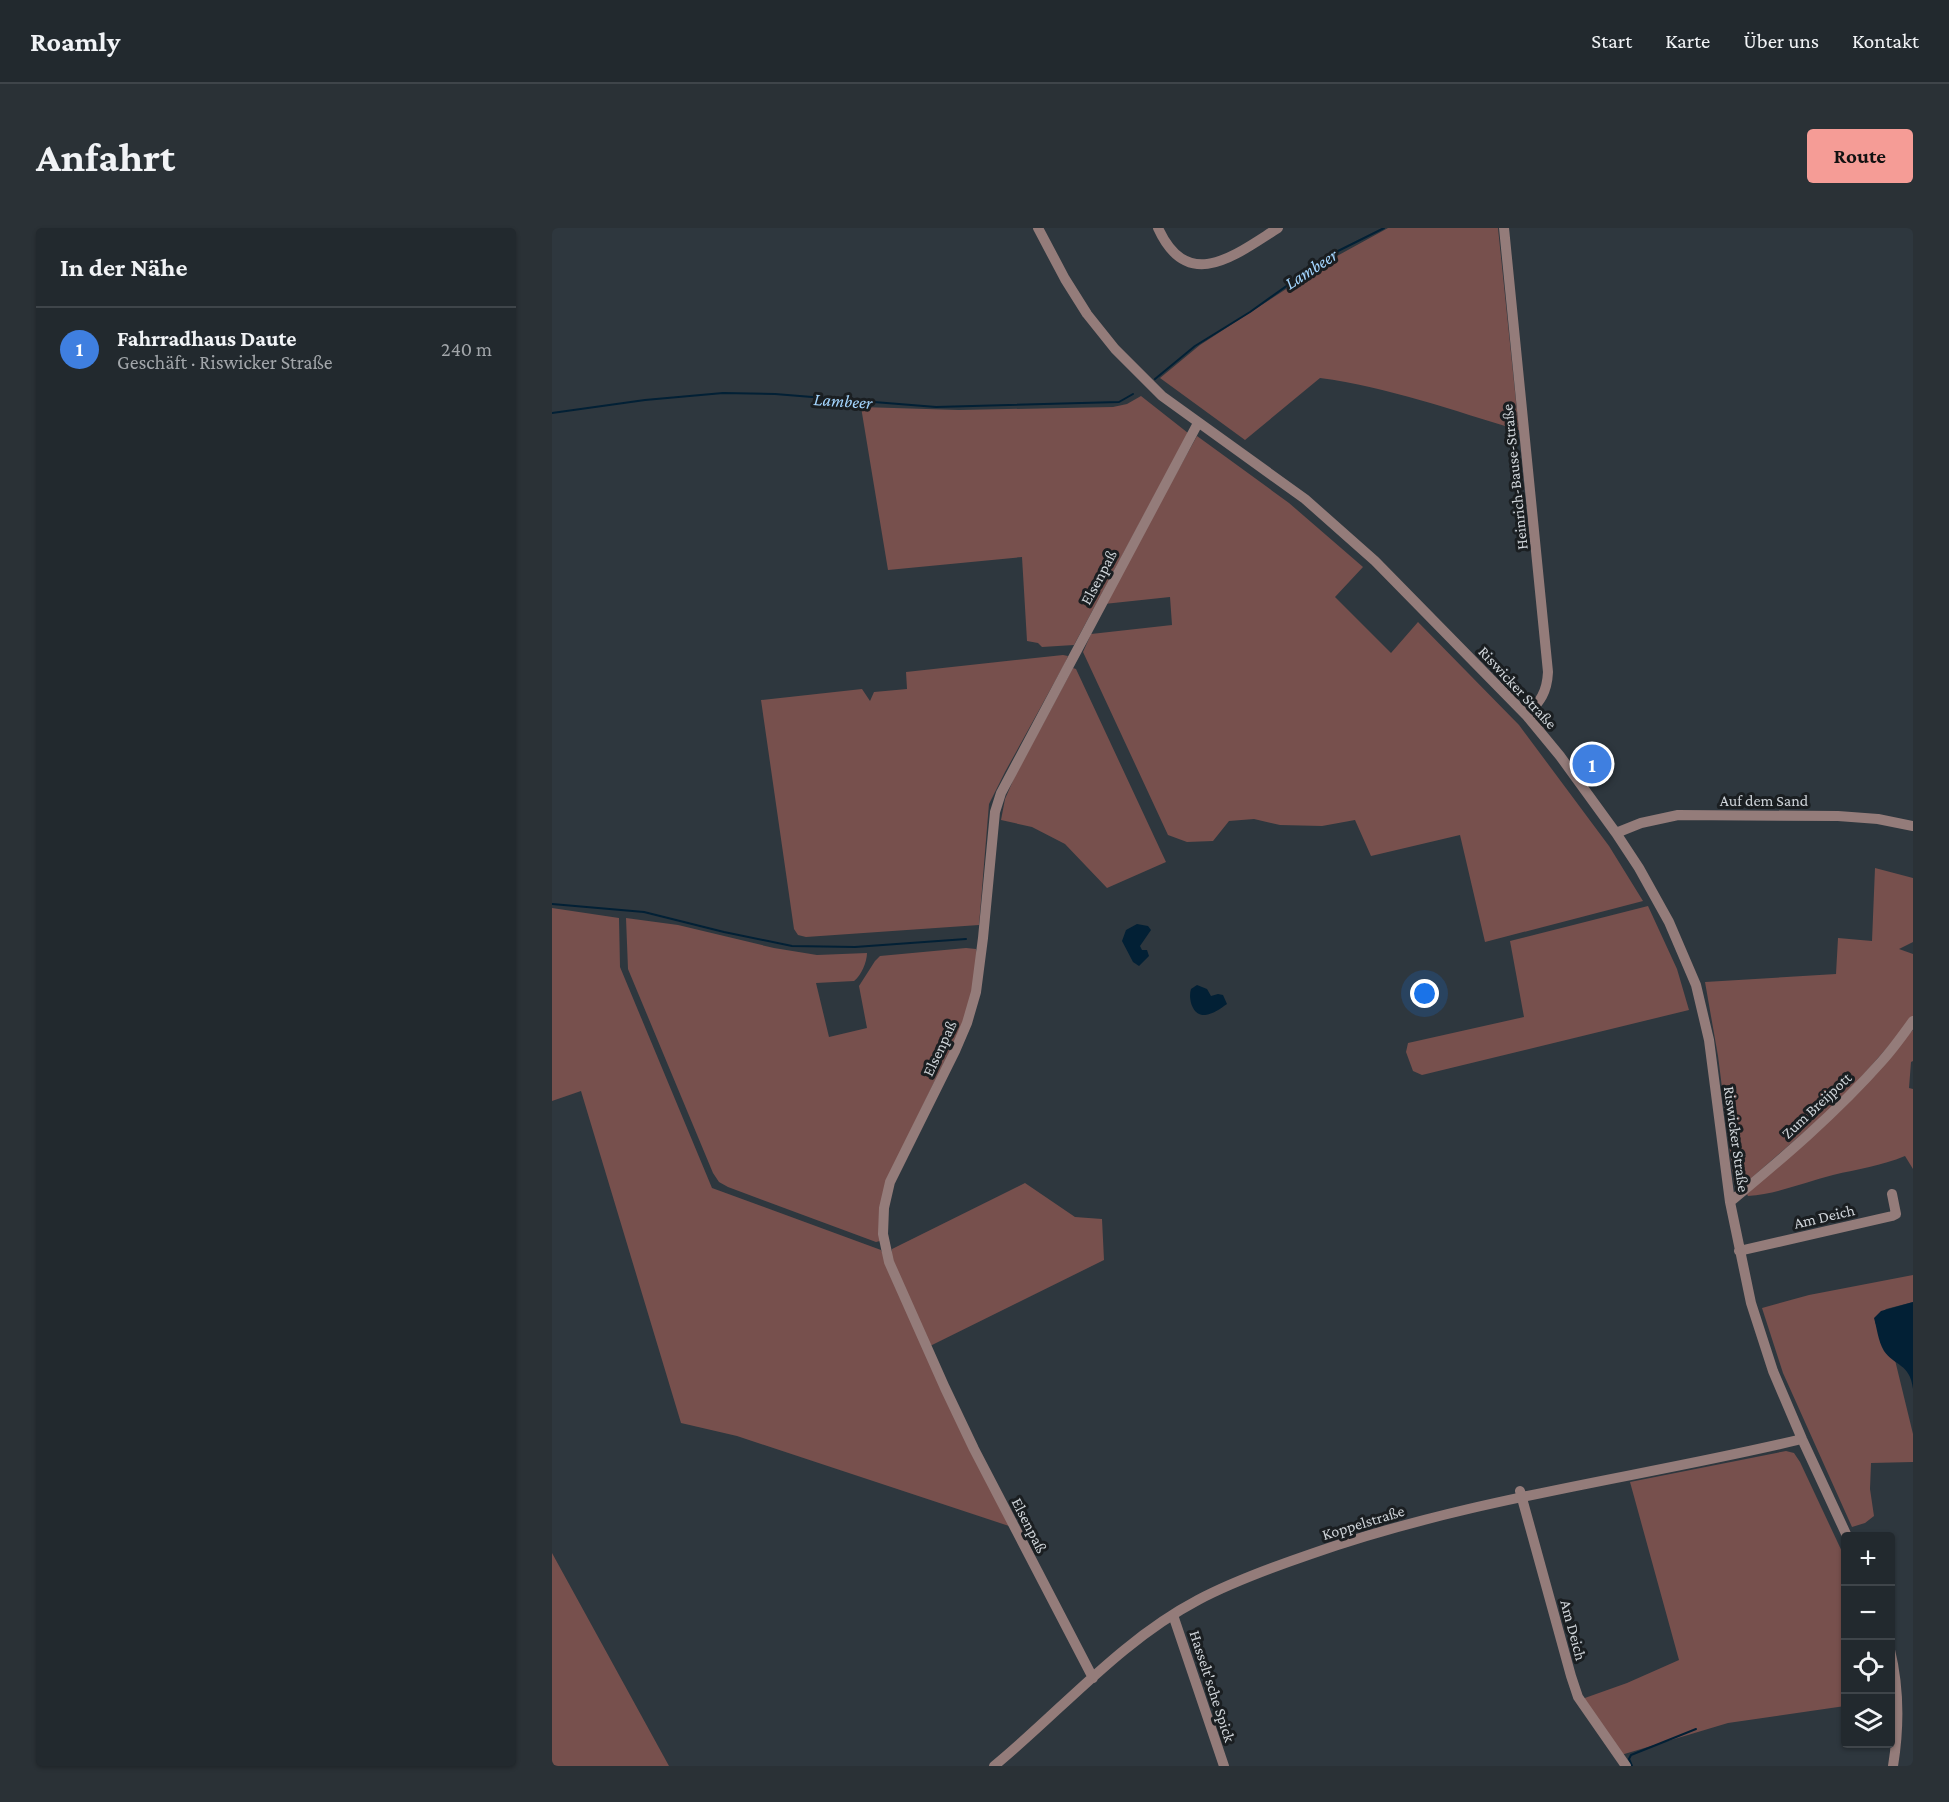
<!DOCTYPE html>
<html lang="de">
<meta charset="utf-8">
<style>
:root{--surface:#22292e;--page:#2a3136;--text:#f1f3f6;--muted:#a2a6aa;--line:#3f454a;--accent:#f59c96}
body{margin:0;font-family:"Crimson Pro",serif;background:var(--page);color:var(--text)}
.controls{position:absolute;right:18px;bottom:18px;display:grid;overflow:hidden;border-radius:6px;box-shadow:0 2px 4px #0004}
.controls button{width:54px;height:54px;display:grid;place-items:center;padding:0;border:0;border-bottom:2px solid var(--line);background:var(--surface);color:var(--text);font:30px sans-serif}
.you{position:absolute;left:873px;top:766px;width:21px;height:21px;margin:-15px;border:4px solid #fff;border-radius:50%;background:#1a73e8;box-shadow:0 0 0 9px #1a73e833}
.badge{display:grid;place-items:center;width:39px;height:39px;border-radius:50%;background:var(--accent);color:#fff;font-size:20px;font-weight:700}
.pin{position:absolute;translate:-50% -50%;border:3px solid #fff;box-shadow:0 2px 6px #0006}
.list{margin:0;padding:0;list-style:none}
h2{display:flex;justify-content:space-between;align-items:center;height:78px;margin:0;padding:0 24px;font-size:26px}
h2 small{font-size:20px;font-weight:400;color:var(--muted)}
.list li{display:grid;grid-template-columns:39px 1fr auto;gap:18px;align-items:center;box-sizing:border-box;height:84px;padding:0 24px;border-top:2px solid var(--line)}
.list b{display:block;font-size:22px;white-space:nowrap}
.list p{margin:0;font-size:20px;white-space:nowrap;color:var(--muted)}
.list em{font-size:20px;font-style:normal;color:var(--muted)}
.icon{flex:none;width:33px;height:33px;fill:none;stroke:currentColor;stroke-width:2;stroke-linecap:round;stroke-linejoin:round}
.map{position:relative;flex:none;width:1361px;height:1538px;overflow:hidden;border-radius:6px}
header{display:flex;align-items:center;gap:36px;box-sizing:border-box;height:84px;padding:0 30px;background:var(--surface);border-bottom:2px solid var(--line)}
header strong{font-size:28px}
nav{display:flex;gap:33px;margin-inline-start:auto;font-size:21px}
.intro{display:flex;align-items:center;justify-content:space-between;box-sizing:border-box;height:144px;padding:0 36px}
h1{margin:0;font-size:42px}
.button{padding:15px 27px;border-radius:6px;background:var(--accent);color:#111;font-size:21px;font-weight:700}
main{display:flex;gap:36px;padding:0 36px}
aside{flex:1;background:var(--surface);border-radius:6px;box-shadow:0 2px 4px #0004}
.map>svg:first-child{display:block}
.green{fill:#77504d}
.water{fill:#022035}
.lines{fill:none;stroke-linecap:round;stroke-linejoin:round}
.stream{stroke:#022035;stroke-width:2}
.minor{stroke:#947c7a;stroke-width:10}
.labels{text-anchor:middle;stroke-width:6;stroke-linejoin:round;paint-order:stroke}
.street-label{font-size:16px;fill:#cfd4d9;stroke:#1a1e21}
.water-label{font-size:18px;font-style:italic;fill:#a4d6ff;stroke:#1a1e21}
</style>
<header>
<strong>Roamly</strong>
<nav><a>Start</a><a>Karte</a><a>Über uns</a><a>Kontakt</a></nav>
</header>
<div class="intro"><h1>Anfahrt</h1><a class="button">Route</a></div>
<main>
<aside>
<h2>In der Nähe<small></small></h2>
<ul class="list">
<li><span class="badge" style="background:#3f7fe0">1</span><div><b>Fahrradhaus Daute</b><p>Geschäft · Riswicker Straße</p></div><em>240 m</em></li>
</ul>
</aside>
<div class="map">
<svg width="1361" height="1538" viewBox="0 0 1361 1538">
<rect width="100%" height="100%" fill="#2e373e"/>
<!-- green -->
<path class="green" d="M836,0h110l21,202c-65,-19 -131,-43 -199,-52l-75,62 -85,-62 40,-33 137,-89z
M589,168l47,37 -114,212 -32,2 -4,-4 -11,-2 -5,-84 -134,13 -27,-163 98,3 154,-3 14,-3z
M645,208l92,67 74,64 -28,30 56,56 27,-31 101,103 90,121 34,55 -158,41 -25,-107 -89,21 -16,-36 -33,6 -42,-1 -26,-6 -25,2 -16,20 -26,1 -19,-7 -85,-183 8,-18 81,-9 -2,-28 -66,7z
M511,427l5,1 -3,7 -60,109 -16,32 -10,121 -173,12 -8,-2 -4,-6 -33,-229 101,-11 8,12 4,-9 33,-3 -1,-17z
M521,440l3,1 90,193 -59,26 -42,-44 -33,-17 -31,-7 4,-21 10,-23z
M1323,640l38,10v64l-14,7 14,5v64l-70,80 -94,82 -7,4 -8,-1 -16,-127 -13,-74 131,-8 2,-36 34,3z
M1096,678l29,63 12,41 -267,65 -9,-4 -7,-19 2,-9 116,-26 -14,-76z
M0,680l67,10 1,49 92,221 169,62 131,277 -275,-91 -56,-13 -100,-332 -29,10z
M74,690l52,7 96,23 43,7 50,-2c0,9 -6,23 -13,28l-38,2 13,54 38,-9 -8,-42 16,-25 5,-5 86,-8 10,1 1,4 -3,34 -10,34 -74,152 -10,68 -4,1 -148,-55 -9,-5 -6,-9 -85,-204z
M1361,802v31l-2,1 -2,26 4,1v80l-8,-13c-24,10 -47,13 -72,19 -28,7 -56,19 -85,21l-1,-2z
M473,955l50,34 27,2 2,41 -176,87 -37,-89 1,-9z
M1361,1047v27l-27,7 -11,13c7,14 4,29 20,38l18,74v28l-42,1 -1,26 4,27 -9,7 -13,4 -69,-154 -21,-65 47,-13z
M1234,1223l8,2 6,9 45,96v148l-117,17 -107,32 -39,-56 45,-16 52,-23 -49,-178z
M0,1325l117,213h-117z"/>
<!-- water -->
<path class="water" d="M585,696l11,2 3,4 -11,16 2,4h5l2,6 -10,10 -6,-4 -11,-21 4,-11z
M645,757l10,4 4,7 7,-2 5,1 4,9c-7,5 -14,10 -22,11 -13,1 -17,-17 -14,-26z
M1361,1074v87c-3,-26 -19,-23 -29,-38 -6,-10 -7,-23 -10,-33l7,-7z"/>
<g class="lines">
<!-- stream -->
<path class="stream" d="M603,151l40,-33 55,-34 80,-57 54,-27
M0,185l93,-13 78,-7 52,1 161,13 183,-5 14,-8
M0,676l92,8 80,20 68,14 63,1 111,-8
M1080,1538l-3,-7 2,-4 65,-26"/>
<!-- minor -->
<path class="minor" d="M486,0l27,51 22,35 28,35 47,47 143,103 70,62 152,155 33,40 56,77 23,35 30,54 27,63 13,55 21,162 21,101 22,68 29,68 45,97
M606,0c30,66 77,27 120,0
M952,0l44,444c-1,21 -8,29 -21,44
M1064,605l25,-10 37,-8 160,1 40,3 35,7
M1178,974c53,-44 106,-89 152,-141 11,-12 21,-26 31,-40
M1187,1023l153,-35 4,-2 -4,-20
M968,1263l51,185 7,21 48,69
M621,1387l51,151
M1338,1422c9,37 9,79 3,116
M541,1450l-119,-229 -29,-61 -56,-126 -6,-28 1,-26 6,-26 65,-131 12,-28 9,-31 7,-54 12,-126 6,-19 197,-370
M442,1538c67,-55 126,-125 204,-166 36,-19 75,-33 113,-46 159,-56 328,-76 491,-115"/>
</g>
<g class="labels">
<!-- street labels -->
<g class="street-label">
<text transform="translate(962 249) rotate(-96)" y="6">Heinrich-Bause-Straße</text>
<text transform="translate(546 349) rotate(-62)" y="6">Elsenpaß</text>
<text transform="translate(966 459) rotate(47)" y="6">Riswicker Straße</text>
<text x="1212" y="578">Auf dem Sand</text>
<text transform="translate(387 820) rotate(-65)" y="6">Elsenpaß</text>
<text transform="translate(1264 877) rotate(-43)" y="6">Zum Breijpott</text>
<text transform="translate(1185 911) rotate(82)" y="6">Riswicker Straße</text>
<text transform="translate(1272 988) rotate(-13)" y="6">Am Deich</text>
<text transform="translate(811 1294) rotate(-17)" y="6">Koppelstraße</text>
<text transform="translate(478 1297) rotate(63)" y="6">Elsenpaß</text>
<text transform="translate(1022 1402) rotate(75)" y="6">Am Deich</text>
<text transform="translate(661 1458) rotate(72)" y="6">Hasselt'sche Spick</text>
</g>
<!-- water labels -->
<g class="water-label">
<text transform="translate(759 41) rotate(-33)" y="6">Lambeer</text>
<text transform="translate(291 173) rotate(4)" y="6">Lambeer</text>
</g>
</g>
</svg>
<div class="controls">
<button>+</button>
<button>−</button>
<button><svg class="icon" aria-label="locate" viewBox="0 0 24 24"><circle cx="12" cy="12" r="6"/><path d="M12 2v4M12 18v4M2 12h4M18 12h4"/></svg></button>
<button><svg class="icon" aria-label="layers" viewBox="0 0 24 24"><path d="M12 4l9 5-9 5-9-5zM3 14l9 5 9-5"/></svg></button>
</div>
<div class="you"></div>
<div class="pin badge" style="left:1040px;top:536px;background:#3f7fe0">1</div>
</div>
</main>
